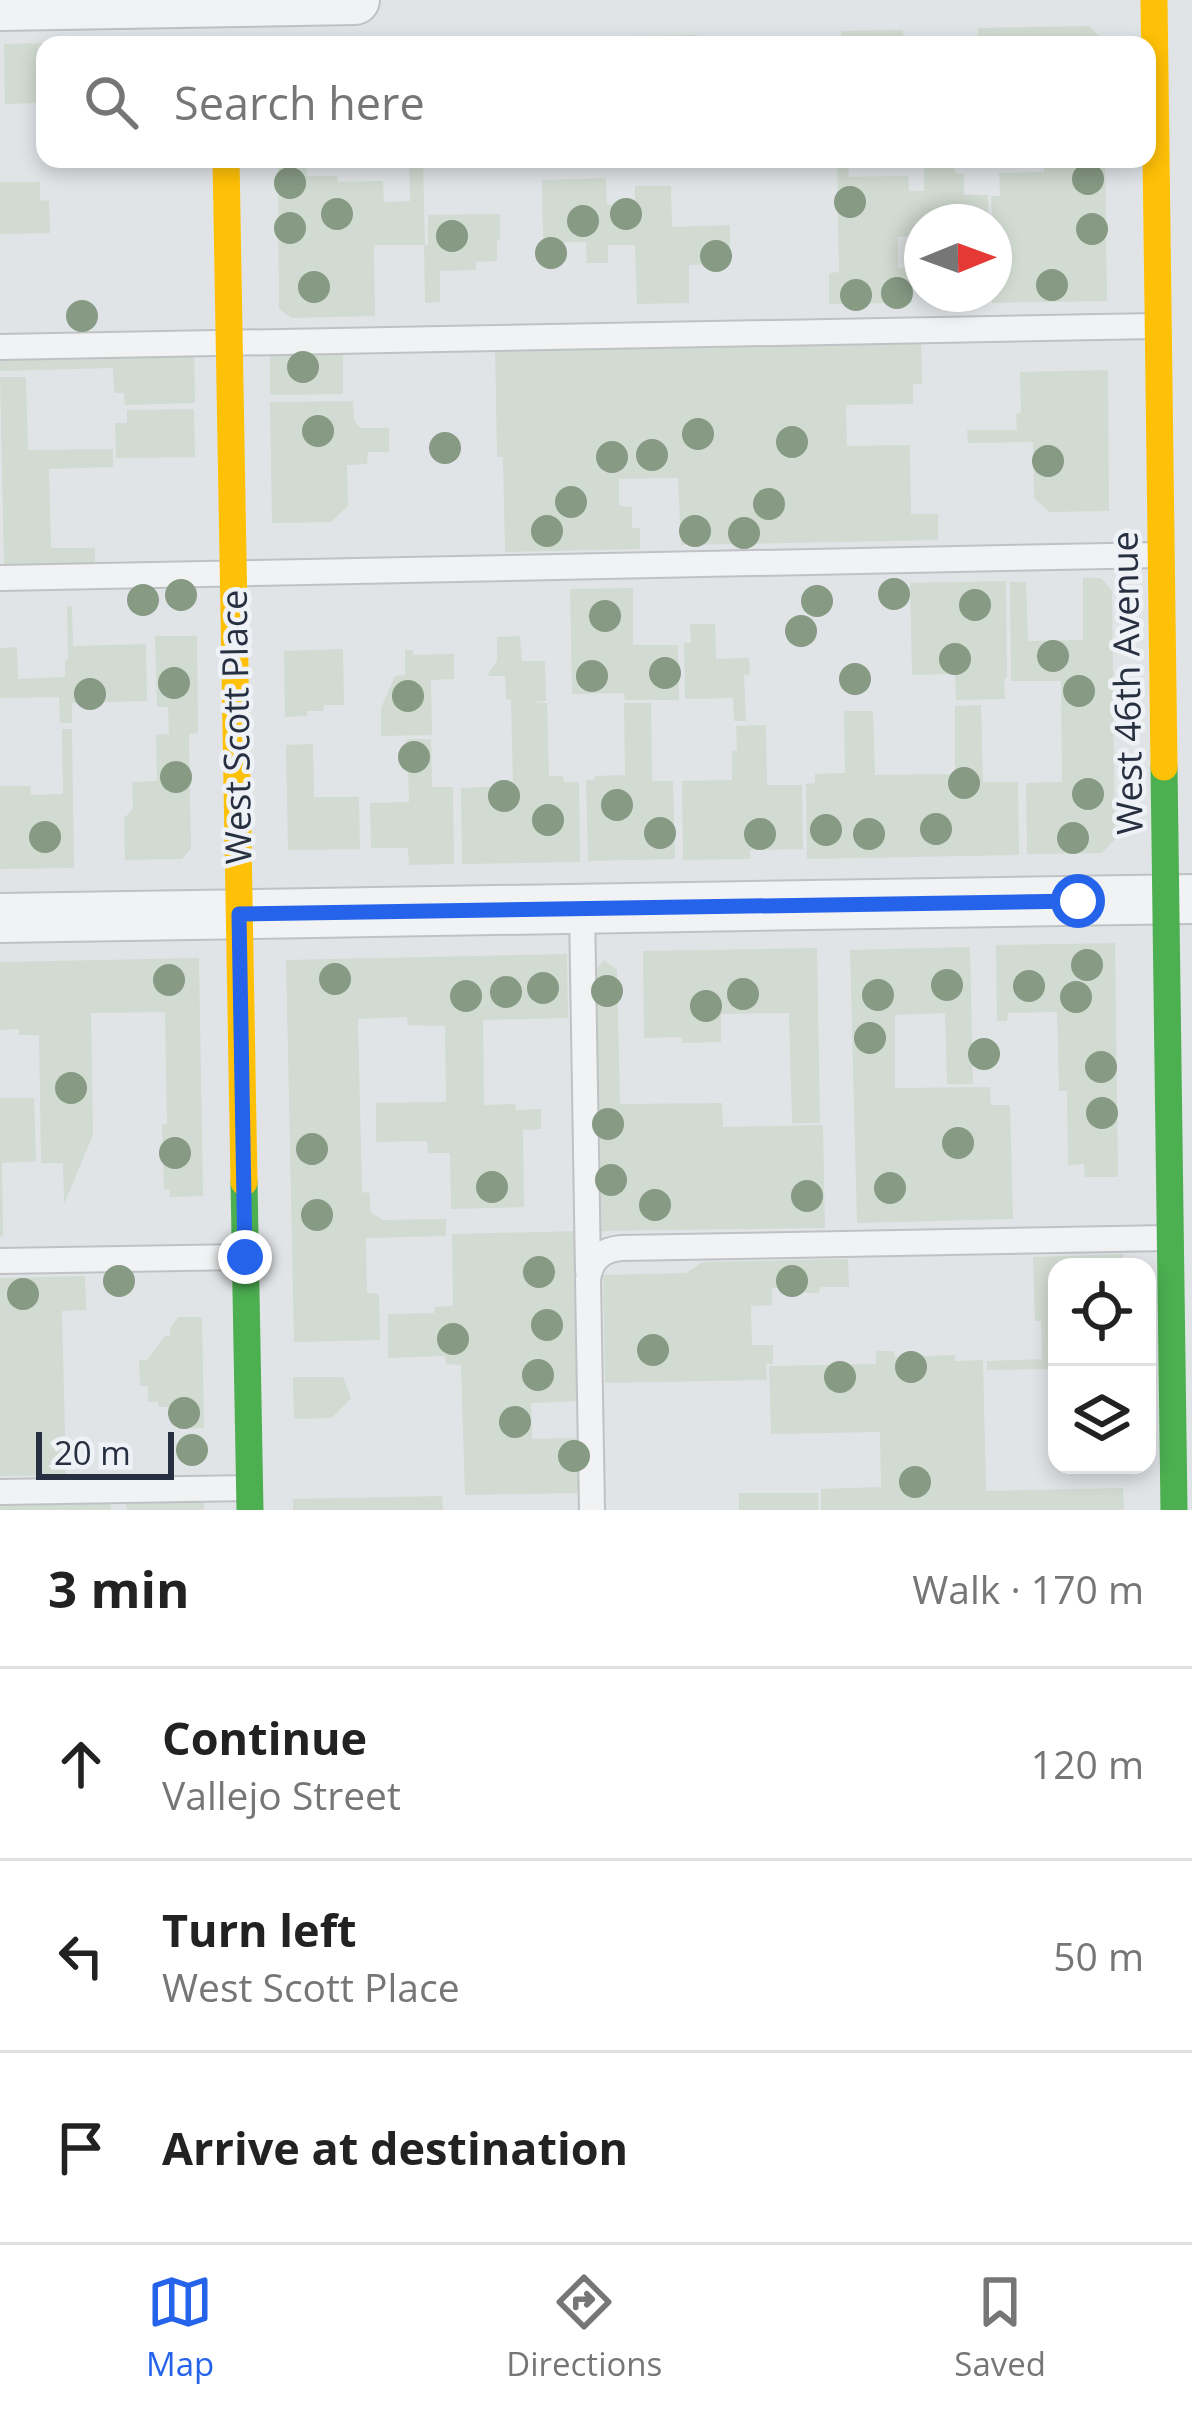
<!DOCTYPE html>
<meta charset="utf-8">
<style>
:root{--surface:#fff;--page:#f6f6f6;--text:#222;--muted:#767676;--line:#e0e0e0;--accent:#2563eb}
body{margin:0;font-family:"Open Sans",sans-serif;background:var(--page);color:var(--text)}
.controls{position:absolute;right:36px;bottom:36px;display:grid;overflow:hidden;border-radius:24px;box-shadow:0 6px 18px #0003}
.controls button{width:108px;height:108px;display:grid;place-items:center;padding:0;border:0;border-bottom:3px solid var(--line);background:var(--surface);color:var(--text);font:60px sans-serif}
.compass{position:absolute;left:904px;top:204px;width:108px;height:108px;border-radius:50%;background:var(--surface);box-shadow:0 6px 18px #0003;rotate:89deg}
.scale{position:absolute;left:36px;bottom:30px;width:138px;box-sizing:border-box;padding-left:12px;border:6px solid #273041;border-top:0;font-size:33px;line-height:42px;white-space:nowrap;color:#273041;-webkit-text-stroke:9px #eef2f6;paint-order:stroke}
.stop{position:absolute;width:36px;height:36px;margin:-27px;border:9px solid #2563eb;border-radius:50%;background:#fff}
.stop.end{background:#2563eb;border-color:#fff;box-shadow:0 3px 12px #0008}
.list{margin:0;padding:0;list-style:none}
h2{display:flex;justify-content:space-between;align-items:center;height:156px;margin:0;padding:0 48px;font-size:51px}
h2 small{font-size:39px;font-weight:400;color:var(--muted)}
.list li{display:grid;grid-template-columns:78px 1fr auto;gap:36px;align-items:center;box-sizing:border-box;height:192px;padding:0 48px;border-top:3px solid var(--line)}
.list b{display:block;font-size:45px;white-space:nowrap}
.list p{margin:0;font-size:39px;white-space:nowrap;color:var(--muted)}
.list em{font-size:39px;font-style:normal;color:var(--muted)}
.icon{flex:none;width:66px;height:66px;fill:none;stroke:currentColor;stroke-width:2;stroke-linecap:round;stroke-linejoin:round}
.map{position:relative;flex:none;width:1192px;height:1510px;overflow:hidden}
.search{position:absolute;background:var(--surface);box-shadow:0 6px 18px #0003;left:36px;right:36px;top:36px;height:132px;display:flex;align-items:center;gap:30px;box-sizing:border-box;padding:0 42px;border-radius:24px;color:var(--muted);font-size:45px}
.sheet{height:732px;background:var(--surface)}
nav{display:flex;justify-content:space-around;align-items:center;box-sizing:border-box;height:168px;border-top:3px solid var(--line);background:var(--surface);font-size:33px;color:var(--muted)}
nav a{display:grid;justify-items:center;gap:6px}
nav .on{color:var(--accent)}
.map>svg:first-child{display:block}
.green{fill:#d1dbd1}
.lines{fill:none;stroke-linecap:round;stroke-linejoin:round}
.lane-casing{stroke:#bfc2c5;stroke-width:28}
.street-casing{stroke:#bfc2c5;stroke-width:52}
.lane{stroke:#f1f2f3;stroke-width:24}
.street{stroke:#f1f2f3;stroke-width:48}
.fast{stroke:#4caf50;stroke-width:27}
.slow{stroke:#ffc107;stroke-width:27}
.tree{fill:#869a84}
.route{stroke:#2563eb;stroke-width:15}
.labels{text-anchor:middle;stroke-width:9;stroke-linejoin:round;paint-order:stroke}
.street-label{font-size:36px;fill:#273041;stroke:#eef2f6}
</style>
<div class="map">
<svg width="1192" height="1510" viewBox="0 0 1192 1510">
<rect width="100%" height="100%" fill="#e1e4e7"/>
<!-- green -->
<path class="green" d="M1089,26l14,14v5h-125v-17z
M903,30l1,15h-63v-14z
M697,35v10h-64v-9z
M96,42v3h-51v58l-40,1 -1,-60z
M278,159h28l1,17h30l1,6 45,-1 1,21 26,-1 -1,-42h14l2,86h3v-30l72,-1v26l-3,1v20l-21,1v8l-36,1v31l-15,1 -1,-58h-50l1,71 -83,2 -13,-9z
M837,159h11l1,18 59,-1 1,15h15v-31l30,-1 1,14 9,1v21h24l1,27h-67v14l-24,1v31h13l1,35 -83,1v-31l10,-1z
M1044,159h61l2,142 -115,2 2,-81h-2l-1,-26h9l-1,-23 45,-1z
M606,178l1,27h28v-19h36l1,41 58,-2v39l-41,1v38l-52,1 -2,-59h-27v18h-21l-1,-21 -43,1 -1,-63z
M0,182h40v18l9,1 1,32 -50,1z
M921,337l1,47h-9v20l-67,1 1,41 63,-1 1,69h27v26l-257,5 -3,-67 -59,1v27l13,1v21h8v21l-135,3 -2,-95h-6l-2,-111z
M194,347l1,56 -70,2 -1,-12h-10l-1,-25 -113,3v-20z
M270,353h73v41l-73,1z
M1108,370l1,141 -60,1 -15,-14 -1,-56 -65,1 -1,-13h50l-1,-16 5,-1 -1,-41z
M0,377h26l2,73 85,-1v18l-64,2 2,79h44v17l-91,2z
M353,401l1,19 6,8h29v24h-21l-1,12 -20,1 1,41 -17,16 -59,1 -2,-121z
M194,409l1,48 -79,1 -1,-35h12v-13z
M1083,578h18l11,13 3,248 -13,14 -75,1 -1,-71 36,-1 -1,-101h-50l-1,-99h16l2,59 55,-1z
M1006,581l1,97 -3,1 1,20 -49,1 -1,-26 -43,1 -2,-92z
M633,588v57h45l1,55h-54l-1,-7 -52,1 -2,-105z
M67,606h5l1,40 73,-2 1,57 -75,2v20h-12l-1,-26 -59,1v-50l17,-1 1,32 47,-2v-17l3,-1z
M690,624h25l1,35 33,-1 1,16 -6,1 2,46h-12l-1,-23 -48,1 -1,-56h7z
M155,636h42l1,97 -9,1 2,115 -9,10 -57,1 -1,-42 9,-9 -1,-27 25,-1 -1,-46 13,-1 -1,-27h-11z
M520,636l2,25h23l1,40 -17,1 18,1 2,73h14l1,6h15l1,80 -118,2 -1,-76 52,-2 -2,-86 -5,-1 -1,-23h-18l10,-15v-24z
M343,649l1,56h-20l-1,6h-16v5l-22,1 -1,-66z
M405,650h8v5l41,-1v25l-23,1 1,55 -51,1v-28l14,-32 10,-1z
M624,703h27l1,78h21l2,78 -87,2 -2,-81h8l1,-4 30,-1z
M981,705l2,77h35l1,73 -212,4 -1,-75 9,-1v-9l30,-1 -1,-62h29l2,64 80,-1v-68z
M766,725l1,60h35l1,64 -53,1v9l-67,1 -1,-79 50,-1v-29l5,-1 -1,-24z
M62,729h10l2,139 -74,1v-83h30l1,9 32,-1z
M407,739h24l1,48h21l1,77 -45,1 -1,-17h-37l-1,-45 39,-1z
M313,744l1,53h45l1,52 -72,1 -2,-105z
M1115,943l3,234h-33l-1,-13 -16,1 -1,-74h-8l-2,-79 -49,1 -1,8h-10l-1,-76z
M970,947l3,137h-26l-2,-71 -50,2v73l95,-1 1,18h19l3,114 -156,4 -7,-273z
M817,948l3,175h-28l-3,-110 -68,1v28l-39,1v-6l-38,1 -1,-87z
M567,954l1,64 -85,2 1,85 31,-1 1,6 25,-1v20l-18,1 1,77 -73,2 -1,-56h-22l-1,-12 -51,1v-39l70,-1 -1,-76 -37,-1 -1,-8 -49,2 4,173 8,1v19l13,8 63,-1v17l-80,2 1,55 12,1 1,46 -86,2 -8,-382z
M199,958l4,238 -33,1v-8h-6l-2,-64 5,-1 -2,-112 -74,1 2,122 -29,69 -1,-41h-22l-2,-128h-20v-6l-19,1v-68z
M604,960l13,10 3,134 102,-1 1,24 100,-2 2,103 -224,3 -5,-261z
M0,1098h34l2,63 -34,2 1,73 -3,1z
M578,1231l4,170 -51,2 1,36 48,-1 1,55 -116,2 -4,-130 -15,-1 -1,-8 -57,2v-44l46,-1 1,-6 18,-1 -1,-72z
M1123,1254v13h-66v145h-6l-2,-43 -62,1v-9l55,-2 -1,-38h-6l-2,-64z
M848,1259l1,28h-29l-1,6h-14l-1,-6 -32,1v17l-21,1 1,39h21v19h-7l1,16 -162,3 -2,-108 83,-2 16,-11z
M85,1276l1,34 -24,1 4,164 -66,1v-198z
M178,1317h24l2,111 -26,1 -1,-22h-18l-1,-5h-10v-16h-8l-1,-26h8l18,-24h5v-7z
M876,1351h18l1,6 60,-2v6l28,-1 3,131 137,-3 1,22h-303v-21l60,-2 -1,-55 -109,2 -2,-68 107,-2z
M293,1377h50l8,21 -19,20 -38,1z
M739,1493h79v17h-79z
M442,1496l1,14h-150v-11z
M204,1501v9h-77l-1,-7z
M111,1502v8h-111v-5z"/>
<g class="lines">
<defs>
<path id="lane" d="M0,347l1155,-21
M0,578l1159,-23
M582,909l6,362
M0,1261l243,-4
M0,1492l249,-4
M592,1510l-4,-231c3,-19 13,-29 33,-31l547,-10"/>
<path id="street" d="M0,6l355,-6
M0,918l1192,-19"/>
</defs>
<!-- lane casing -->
<use href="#lane" class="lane-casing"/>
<!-- street casing -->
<use href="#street" class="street-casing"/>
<!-- lane -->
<use href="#lane" class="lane"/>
<!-- street -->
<use href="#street" class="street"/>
<!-- fast -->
<path class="fast" d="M1164,767l10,743
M244,1182l6,328"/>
<!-- slow -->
<path class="slow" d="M1154,0l10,767
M226,159l18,1023"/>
</g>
<!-- trees -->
<g class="tree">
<circle cx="1088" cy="179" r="16"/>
<circle cx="290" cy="183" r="16"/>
<circle cx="850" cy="202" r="16"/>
<circle cx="337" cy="214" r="16"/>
<circle cx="626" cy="214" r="16"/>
<circle cx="583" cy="221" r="16"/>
<circle cx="290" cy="228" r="16"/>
<circle cx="1092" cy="229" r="16"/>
<circle cx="452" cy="236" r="16"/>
<circle cx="551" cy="253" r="16"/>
<circle cx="716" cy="256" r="16"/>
<circle cx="1052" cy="285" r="16"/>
<circle cx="314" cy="287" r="16"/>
<circle cx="897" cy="293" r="16"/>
<circle cx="856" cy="295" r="16"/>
<circle cx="82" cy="316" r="16"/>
<circle cx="303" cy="367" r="16"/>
<circle cx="318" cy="431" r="16"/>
<circle cx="698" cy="434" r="16"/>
<circle cx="792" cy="442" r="16"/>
<circle cx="445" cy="448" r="16"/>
<circle cx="652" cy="455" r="16"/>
<circle cx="612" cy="457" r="16"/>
<circle cx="1048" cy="461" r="16"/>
<circle cx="571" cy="502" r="16"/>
<circle cx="769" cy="504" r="16"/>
<circle cx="547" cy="531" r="16"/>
<circle cx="695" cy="531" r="16"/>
<circle cx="744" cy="533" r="16"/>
<circle cx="894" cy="594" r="16"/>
<circle cx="181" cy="595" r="16"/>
<circle cx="143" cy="600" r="16"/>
<circle cx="817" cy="601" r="16"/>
<circle cx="975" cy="605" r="16"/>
<circle cx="605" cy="616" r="16"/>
<circle cx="801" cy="631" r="16"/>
<circle cx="1053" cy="656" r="16"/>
<circle cx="955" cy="659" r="16"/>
<circle cx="665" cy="673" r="16"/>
<circle cx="592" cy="676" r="16"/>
<circle cx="855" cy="679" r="16"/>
<circle cx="174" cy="683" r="16"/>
<circle cx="1079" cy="691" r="16"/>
<circle cx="90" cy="694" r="16"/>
<circle cx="408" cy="696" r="16"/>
<circle cx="414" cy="757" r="16"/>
<circle cx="176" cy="777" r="16"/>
<circle cx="964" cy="783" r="16"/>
<circle cx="1088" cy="794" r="16"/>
<circle cx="504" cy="796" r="16"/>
<circle cx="617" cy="805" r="16"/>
<circle cx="548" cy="820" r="16"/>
<circle cx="936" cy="829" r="16"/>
<circle cx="826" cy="830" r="16"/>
<circle cx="660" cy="833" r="16"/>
<circle cx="760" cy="834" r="16"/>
<circle cx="869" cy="834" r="16"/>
<circle cx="45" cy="837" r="16"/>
<circle cx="1073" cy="838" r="16"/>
<circle cx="1087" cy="965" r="16"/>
<circle cx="335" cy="979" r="16"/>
<circle cx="169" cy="980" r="16"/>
<circle cx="947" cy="985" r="16"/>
<circle cx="1029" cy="986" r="16"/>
<circle cx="543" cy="988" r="16"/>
<circle cx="607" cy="991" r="16"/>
<circle cx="506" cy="992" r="16"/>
<circle cx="743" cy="994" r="16"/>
<circle cx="878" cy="995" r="16"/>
<circle cx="466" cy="996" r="16"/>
<circle cx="1076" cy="997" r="16"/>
<circle cx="706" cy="1006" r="16"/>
<circle cx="870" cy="1038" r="16"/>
<circle cx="984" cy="1054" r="16"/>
<circle cx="1101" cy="1067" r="16"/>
<circle cx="71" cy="1088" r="16"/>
<circle cx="1102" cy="1113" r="16"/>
<circle cx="608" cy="1124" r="16"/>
<circle cx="958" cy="1143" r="16"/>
<circle cx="312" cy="1149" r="16"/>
<circle cx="175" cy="1153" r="16"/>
<circle cx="611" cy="1180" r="16"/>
<circle cx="492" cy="1187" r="16"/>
<circle cx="890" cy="1188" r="16"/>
<circle cx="807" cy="1196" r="16"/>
<circle cx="655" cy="1205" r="16"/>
<circle cx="317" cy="1215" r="16"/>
<circle cx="539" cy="1272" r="16"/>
<circle cx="119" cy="1281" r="16"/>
<circle cx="792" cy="1281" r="16"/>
<circle cx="23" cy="1294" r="16"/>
<circle cx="547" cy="1325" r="16"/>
<circle cx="453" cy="1339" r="16"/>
<circle cx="653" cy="1350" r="16"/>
<circle cx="911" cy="1367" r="16"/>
<circle cx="538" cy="1375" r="16"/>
<circle cx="840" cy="1377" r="16"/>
<circle cx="184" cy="1413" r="16"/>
<circle cx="515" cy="1422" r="16"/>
<circle cx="192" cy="1450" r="16"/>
<circle cx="574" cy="1456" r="16"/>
<circle cx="915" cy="1482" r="16"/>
</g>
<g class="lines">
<!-- route -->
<path class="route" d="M245,1257l-6,-343 839,-13"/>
</g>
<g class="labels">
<!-- street labels -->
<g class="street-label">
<text transform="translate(1127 683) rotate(-91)" y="13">West 46th Avenue</text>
<text transform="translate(236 727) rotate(-91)" y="13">West Scott Place</text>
</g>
</g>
</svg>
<div class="controls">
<button><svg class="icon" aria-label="locate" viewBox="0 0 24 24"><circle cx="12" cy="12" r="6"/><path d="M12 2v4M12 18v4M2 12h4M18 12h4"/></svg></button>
<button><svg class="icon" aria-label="layers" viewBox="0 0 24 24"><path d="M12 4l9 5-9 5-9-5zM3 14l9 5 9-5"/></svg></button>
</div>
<svg class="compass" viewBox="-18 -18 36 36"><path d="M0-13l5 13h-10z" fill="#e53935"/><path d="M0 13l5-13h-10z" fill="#767676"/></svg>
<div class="scale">20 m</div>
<div class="stop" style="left:1078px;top:901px"></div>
<div class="stop end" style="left:245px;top:1257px"></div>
<div class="search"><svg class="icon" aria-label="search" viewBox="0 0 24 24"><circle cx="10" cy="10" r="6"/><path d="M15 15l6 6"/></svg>Search here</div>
</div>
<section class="sheet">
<h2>3 min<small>Walk · 170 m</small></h2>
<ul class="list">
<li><svg class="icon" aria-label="ahead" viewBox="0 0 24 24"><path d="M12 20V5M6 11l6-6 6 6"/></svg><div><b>Continue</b><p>Vallejo Street</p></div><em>120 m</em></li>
<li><svg class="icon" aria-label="left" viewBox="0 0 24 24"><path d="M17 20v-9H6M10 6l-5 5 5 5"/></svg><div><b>Turn left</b><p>West Scott Place</p></div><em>50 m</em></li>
<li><svg class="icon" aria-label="arrive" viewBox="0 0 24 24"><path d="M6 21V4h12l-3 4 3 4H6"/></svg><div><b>Arrive at destination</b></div></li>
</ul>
</section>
<nav>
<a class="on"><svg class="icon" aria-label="map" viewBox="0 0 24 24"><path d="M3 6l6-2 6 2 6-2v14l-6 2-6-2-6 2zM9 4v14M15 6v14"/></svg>Map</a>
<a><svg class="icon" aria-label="directions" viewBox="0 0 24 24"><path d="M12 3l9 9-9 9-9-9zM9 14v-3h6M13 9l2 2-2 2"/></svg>Directions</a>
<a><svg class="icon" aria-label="saved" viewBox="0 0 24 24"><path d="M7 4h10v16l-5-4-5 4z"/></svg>Saved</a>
</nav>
